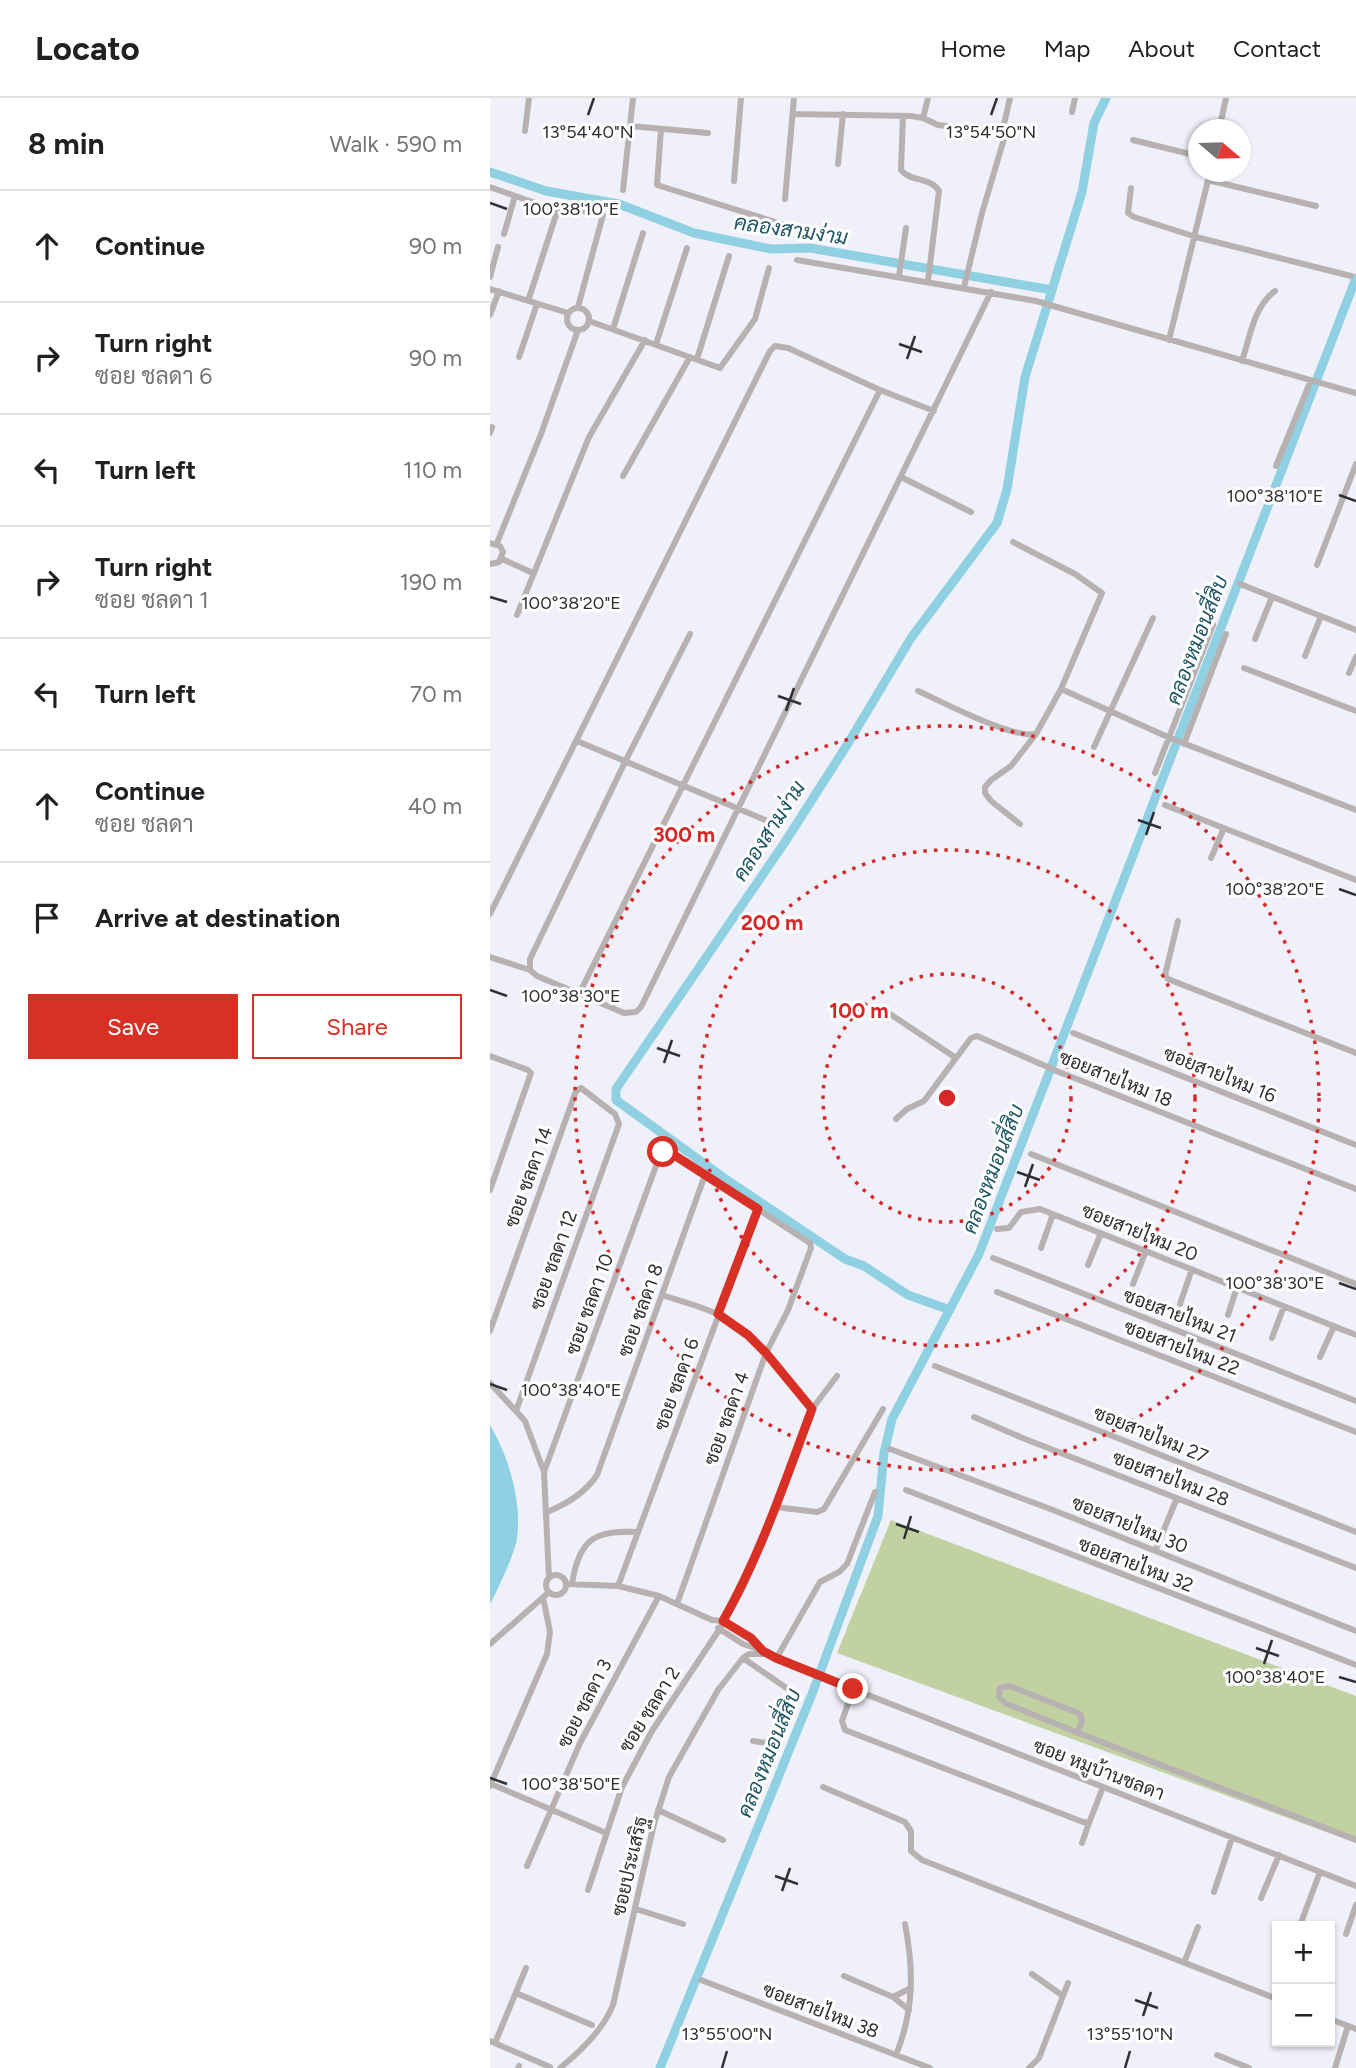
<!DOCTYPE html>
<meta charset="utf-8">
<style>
:root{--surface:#fff;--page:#f6f6f6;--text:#202124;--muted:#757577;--line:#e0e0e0;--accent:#d93025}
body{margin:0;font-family:Figtree,Sarabun,sans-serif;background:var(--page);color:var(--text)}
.controls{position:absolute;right:21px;bottom:21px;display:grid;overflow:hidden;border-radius:0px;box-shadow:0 2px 5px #0004}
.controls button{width:63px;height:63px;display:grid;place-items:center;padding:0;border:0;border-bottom:2px solid var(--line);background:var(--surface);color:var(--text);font:35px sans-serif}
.compass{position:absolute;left:698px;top:21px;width:63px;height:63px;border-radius:50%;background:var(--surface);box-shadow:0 2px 5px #0004;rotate:109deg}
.stop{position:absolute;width:21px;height:21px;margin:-16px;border:5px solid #d93025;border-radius:50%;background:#fff}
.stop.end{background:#d93025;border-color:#fff;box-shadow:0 2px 7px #0008}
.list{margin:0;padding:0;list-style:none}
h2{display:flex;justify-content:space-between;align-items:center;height:91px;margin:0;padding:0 28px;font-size:30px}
h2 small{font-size:23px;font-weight:400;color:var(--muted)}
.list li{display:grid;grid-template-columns:46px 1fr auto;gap:21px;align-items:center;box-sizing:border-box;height:112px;padding:0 28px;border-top:2px solid var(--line)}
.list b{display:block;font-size:26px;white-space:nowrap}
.list p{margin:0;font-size:23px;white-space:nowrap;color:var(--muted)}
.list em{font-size:23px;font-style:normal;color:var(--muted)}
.actions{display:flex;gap:14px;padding:21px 28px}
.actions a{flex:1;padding:16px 0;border:2px solid var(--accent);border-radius:0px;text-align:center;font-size:24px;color:var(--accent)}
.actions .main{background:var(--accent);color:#fff}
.icon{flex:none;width:38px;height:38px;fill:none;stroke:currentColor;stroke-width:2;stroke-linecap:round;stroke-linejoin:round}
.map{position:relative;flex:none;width:866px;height:1970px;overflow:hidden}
header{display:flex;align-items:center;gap:42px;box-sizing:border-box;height:98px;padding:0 35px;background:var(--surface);border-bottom:2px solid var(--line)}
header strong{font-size:33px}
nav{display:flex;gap:38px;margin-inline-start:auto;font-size:24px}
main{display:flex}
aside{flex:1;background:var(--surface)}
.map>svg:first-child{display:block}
.green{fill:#c2d1a1}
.water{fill:#8fd0e2}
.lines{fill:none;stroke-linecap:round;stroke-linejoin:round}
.canal{stroke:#8fd0e2;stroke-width:9}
.street{stroke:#b7b2b1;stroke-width:6}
.route{stroke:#d93025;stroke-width:9}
.ticks{fill:none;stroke:#303034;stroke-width:2.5}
.ring{fill:none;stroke:#d62828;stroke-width:3.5;stroke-dasharray:3.5 7}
.labels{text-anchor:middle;stroke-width:6;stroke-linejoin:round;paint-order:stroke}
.street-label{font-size:19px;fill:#303034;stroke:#fefefe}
.water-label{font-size:21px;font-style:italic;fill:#215764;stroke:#fefefe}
.ticks-label{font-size:18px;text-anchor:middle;fill:#303034;stroke:#fefefe;stroke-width:6;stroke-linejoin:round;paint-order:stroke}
.centre{fill:#d62828;stroke:#fefefe;stroke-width:3.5}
.ring-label{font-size:21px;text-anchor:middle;font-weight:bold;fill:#d62828;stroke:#fefefe;stroke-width:6;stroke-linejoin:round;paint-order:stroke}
</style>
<header>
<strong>Locato</strong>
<nav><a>Home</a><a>Map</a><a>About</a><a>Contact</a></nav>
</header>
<main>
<aside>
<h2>8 min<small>Walk · 590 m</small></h2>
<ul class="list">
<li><svg class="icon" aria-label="ahead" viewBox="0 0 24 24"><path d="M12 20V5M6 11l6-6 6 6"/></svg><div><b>Continue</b></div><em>90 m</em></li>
<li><svg class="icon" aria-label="right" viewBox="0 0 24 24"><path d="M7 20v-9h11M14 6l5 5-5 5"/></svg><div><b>Turn right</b><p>ซอย ชลดา 6</p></div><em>90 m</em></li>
<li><svg class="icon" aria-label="left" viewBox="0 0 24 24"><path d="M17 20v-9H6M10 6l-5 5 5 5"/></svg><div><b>Turn left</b></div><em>110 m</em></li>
<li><svg class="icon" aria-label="right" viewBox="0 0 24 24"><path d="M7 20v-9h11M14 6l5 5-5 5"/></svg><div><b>Turn right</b><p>ซอย ชลดา 1</p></div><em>190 m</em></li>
<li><svg class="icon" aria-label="left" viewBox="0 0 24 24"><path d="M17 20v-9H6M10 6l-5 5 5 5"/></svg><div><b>Turn left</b></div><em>70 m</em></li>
<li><svg class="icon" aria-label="ahead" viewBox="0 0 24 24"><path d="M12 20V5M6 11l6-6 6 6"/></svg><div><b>Continue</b><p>ซอย ชลดา</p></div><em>40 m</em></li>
<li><svg class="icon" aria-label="arrive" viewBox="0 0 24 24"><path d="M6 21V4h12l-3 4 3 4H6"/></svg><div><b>Arrive at destination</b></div></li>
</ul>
<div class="actions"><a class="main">Save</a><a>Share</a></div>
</aside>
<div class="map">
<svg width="866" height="1970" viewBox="0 0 866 1970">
<rect width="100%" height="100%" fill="#eff0fa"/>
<!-- green -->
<path class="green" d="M401,1422l465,176v147l-519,-190z"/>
<!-- water -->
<path class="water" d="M0,1327c19,32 32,77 27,114 -3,16 -19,50 -27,65z"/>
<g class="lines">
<!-- canal -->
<path class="canal" d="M0,74l56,19 73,13 75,29 77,16 39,-1 242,42 30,-98 12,-69 12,-25
M460,1212l-42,-15 -44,-29 -19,-7 -121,-81 -108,-78v-11l169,-247 62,-97 64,-107 86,-115 10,-34 18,-112 27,-87
M170,1970l152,-374 66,-178 6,-63 8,-34 87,-165 377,-976"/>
<!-- street -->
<path class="street" d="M582,14l3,-14
M303,16l118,2 12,2 15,7 64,8
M413,18l-2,54c9,12 30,7 38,21l-11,90
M433,20l5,-20
M140,28l78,7
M171,31l-4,56 128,40
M729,32l7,-32
M35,33l4,-33
M643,42l65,16
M348,66l5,-50
M718,82l108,26
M244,83l7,-83
M0,89l51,18 18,1 -31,95
M641,90l-3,25 6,4 62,20 155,39
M133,92l10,-92
M295,101l9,-101
M69,108l44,9 -25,92
M14,136l11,-38
M307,162l239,41 320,92
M409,178l7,-48
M0,179l8,-30
M474,189l18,-74 22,-74 -2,-6 8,-35
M0,191l78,24
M77 221a11 11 0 1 1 22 0a11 11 0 1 1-22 0Z
M0,217l9,-24
M99,223l131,47 35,-49 14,-51
M123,231l30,-96
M679,242l41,-168
M166,246l31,-96
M29,259l18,-53
M207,261l32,-103
M752,263c8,-24 12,-55 33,-70
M0,335l2,-6
M786,368l35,-86
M133,378l67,-119
M411,379l70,35
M0,445l10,3 3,6 -4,10 -9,2
M7,445l44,-109 37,-104
M12,461l31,14
M827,467l39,-101
M750,486l116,46
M27,517l72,-178 56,-97
M765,541l17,-42
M815,558l16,-40
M754,570l112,43
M859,575l7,-16
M571,591l109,49 186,72
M428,593c25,11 94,48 118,43l25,-45 41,-96 -27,-19 -62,-32
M87,643l200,84
M694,646l42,-110
M604,649l59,-129
M665,675l58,-148
M675,707l191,75
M530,726l-29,-23 -6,-8v-6l6,-7 20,-14 25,-32
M721,760l13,-30
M0,816l280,-563 5,-5 13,2 92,42 54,21
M688,823l-13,54 3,4 188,74
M0,859l40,13 7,6 87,37 12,-1 5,-5 350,-715
M40,872v-11l95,-197 65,-128
M89,896l301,-604
M391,910l75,50
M583,935l283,112
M0,958l38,14 3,3 -41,117
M406,1021l11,-10 17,-8 47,-63 6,-2 82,36 297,117
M541,1056l325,130
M507,1131l12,-1 12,-16 19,-3 316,126
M551,1150l12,-34
M503,1160l363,143
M598,1167l13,-32
M643,1186l13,-33
M507,1194l359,140
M172,1197c18,6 40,11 57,20 39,21 65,60 93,94
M690,1206l12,-35
M738,1217l9,-28
M0,1233l86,-240 5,-3 34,26 4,10 -103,287
M782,1240l12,-32
M830,1259l14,-31
M445,1268l421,166
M0,1285l35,38 19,51 5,106
M484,1319l51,22 331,129
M400,1351l163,61 303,121
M54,1374l116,-317 3,-3 8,1 139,90 1,5 -23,62 -22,43 -89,251
M416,1392l450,175
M285,1409l42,5 7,-3 59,-100
M57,1414c20,-8 38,-19 50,-37l108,-300
M665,1453l22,-53
M56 1487a10 10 0 1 1 20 0a10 10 0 1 1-20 0Z
M76,1486l52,2 41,10 53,24 12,1 27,17 12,13 13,8 580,227
M82,1486c7,-45 22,-54 66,-52
M128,1488l140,-377
M228,1530l25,16 18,6
M0,1546l59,-52
M253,1560l52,36 -2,8 -24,38 -4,3 -12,-2
M286,1561l44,-77 19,-10 8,-8 28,-72
M363,1591l-11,32 3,9 238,92 6,1 14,-36
M587,1635l5,-11 -1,-6 -3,-3 -68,-27 -10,2 -1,9 6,6c116,49 234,91 351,137
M1,1686l115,49
M0,1688l57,-132 3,-22 -7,-35
M333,1689l82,35 6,9v20l11,9 355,139
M168,1712l65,30
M592,1745l7,-20
M37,1768l53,-123 79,-147
M98,1792l34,-103 30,-56 67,-101 23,-41 20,-46 50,-134 25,-33
M724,1794l18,-54
M771,1800l18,-43
M146,1811l47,15
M812,1822l18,-48
M856,1836l10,-29
M694,1865l14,-36
M542,1876l31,22
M354,1878l49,21 18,-9
M211,1882l229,88
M26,1895l76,32
M403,1899l16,13
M840,1921l26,10
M0,1943l60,26
M5,1945l31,-75
M406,1957c18,-45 18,-84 9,-131
M727,1957l32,13
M28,1970l1,-2
M70,1970c21,-17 43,-38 53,-63l41,-181 15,-47 49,-87 25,-32 6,-4h18
M539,1970l10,-10 29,-75
M845,1970l13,-42"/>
</g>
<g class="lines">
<!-- route -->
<path class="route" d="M173,1054l8,1 87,56 -40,105 30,21 18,18 46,56c-27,72 -51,145 -89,212l28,17 12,13 13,7 77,31"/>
</g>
<!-- ticks -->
<path class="ticks" d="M98,17l6,-17M501,17l6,-17M0,105l17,6M409,246l23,8M417,261l8,-23M849,397l17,6M0,499l17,5M288,598l23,8M296,613l8,-23M648,722l23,8M656,737l8,-23M849,791l17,6M0,892l17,6M167,950l23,8M174,965l8,-23M527,1074l23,8M535,1089l8,-23M849,1185l17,6M0,1286l17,6M406,1426l23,8M414,1441l7,-23M766,1550l23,8M774,1566l8,-24M849,1579l17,5M0,1680l17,6M285,1778l23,8M292,1793l8,-23M645,1902l23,8M653,1918l8,-24M232,1970l5,-17M635,1970l5,-17"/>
<!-- distance rings -->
<g class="ring">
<circle cx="457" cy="1000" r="124"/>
<circle cx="457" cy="1000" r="248"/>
<circle cx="457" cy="1000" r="372"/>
</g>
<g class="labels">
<!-- street labels -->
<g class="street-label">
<text transform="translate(730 976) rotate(22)" y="7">ซอยสายไหม 16</text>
<text transform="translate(626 980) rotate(22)" y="7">ซอยสายไหม 18</text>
<text transform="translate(38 1079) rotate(-70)" y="7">ซอย ชลดา 14</text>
<text transform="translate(650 1134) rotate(22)" y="7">ซอยสายไหม 20</text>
<text transform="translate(63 1162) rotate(-70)" y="7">ซอย ชลดา 12</text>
<text transform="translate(99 1206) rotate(-70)" y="7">ซอย ชลดา 10</text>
<text transform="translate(150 1212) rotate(-70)" y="7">ซอย ชลดา 8</text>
<text transform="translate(690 1217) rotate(21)" y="7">ซอยสายไหม 21</text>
<text transform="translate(692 1249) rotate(21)" y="7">ซอยสายไหม 22</text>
<text transform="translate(186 1286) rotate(-70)" y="7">ซอย ชลดา 6</text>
<text transform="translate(236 1320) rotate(-70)" y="7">ซอย ชลดา 4</text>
<text transform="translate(661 1336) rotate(22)" y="7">ซอยสายไหม 27</text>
<text transform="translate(681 1380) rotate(21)" y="7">ซอยสายไหม 28</text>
<text transform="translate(640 1426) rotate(22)" y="7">ซอยสายไหม 30</text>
<text transform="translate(646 1466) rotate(21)" y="7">ซอยสายไหม 32</text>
<text transform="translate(94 1605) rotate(-63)" y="7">ซอย ชลดา 3</text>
<text transform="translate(159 1611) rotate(-58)" y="7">ซอย ชลดา 2</text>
<text transform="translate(609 1671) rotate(21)" y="7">ซอย หมูบ้านชลดา</text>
<text transform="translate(139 1768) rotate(-77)" y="7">ซอยประเสริฐ</text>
<text transform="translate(331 1912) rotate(21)" y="7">ซอยสายไหม 38</text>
</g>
<!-- water labels -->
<g class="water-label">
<text transform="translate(301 132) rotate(8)" y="7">คลองสามง่าม</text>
<text transform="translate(707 542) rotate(-69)" y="7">คลองหมอนสี่สิบ</text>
<text transform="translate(279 733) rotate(-57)" y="7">คลองสามง่าม</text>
<text transform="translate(503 1071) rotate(-69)" y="7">คลองหมอนสี่สิบ</text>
<text transform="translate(279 1655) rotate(-68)" y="7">คลองหมอนสี่สิบ</text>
</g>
</g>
<g class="ticks-label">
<text x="98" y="40">13°54'40"N</text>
<text x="501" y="40">13°54'50"N</text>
<text x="81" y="117">100°38'10"E</text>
<text x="785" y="404">100°38'10"E</text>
<text x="81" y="511">100°38'20"E</text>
<text x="785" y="797">100°38'20"E</text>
<text x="81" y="904">100°38'30"E</text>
<text x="785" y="1191">100°38'30"E</text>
<text x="81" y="1298">100°38'40"E</text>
<text x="785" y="1585">100°38'40"E</text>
<text x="81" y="1692">100°38'50"E</text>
<text x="237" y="1942">13°55'00"N</text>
<text x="640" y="1942">13°55'10"N</text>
</g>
<circle cx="457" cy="1000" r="10" class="centre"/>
<g class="ring-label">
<text x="194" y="744">300 m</text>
<text x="282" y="832">200 m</text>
<text x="369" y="920">100 m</text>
</g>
</svg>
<div class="controls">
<button>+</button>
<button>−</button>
</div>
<svg class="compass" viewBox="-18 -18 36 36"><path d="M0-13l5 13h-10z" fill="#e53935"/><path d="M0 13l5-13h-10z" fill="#757577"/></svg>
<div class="stop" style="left:173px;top:1054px"></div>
<div class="stop end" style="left:363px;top:1591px"></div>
</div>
</main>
